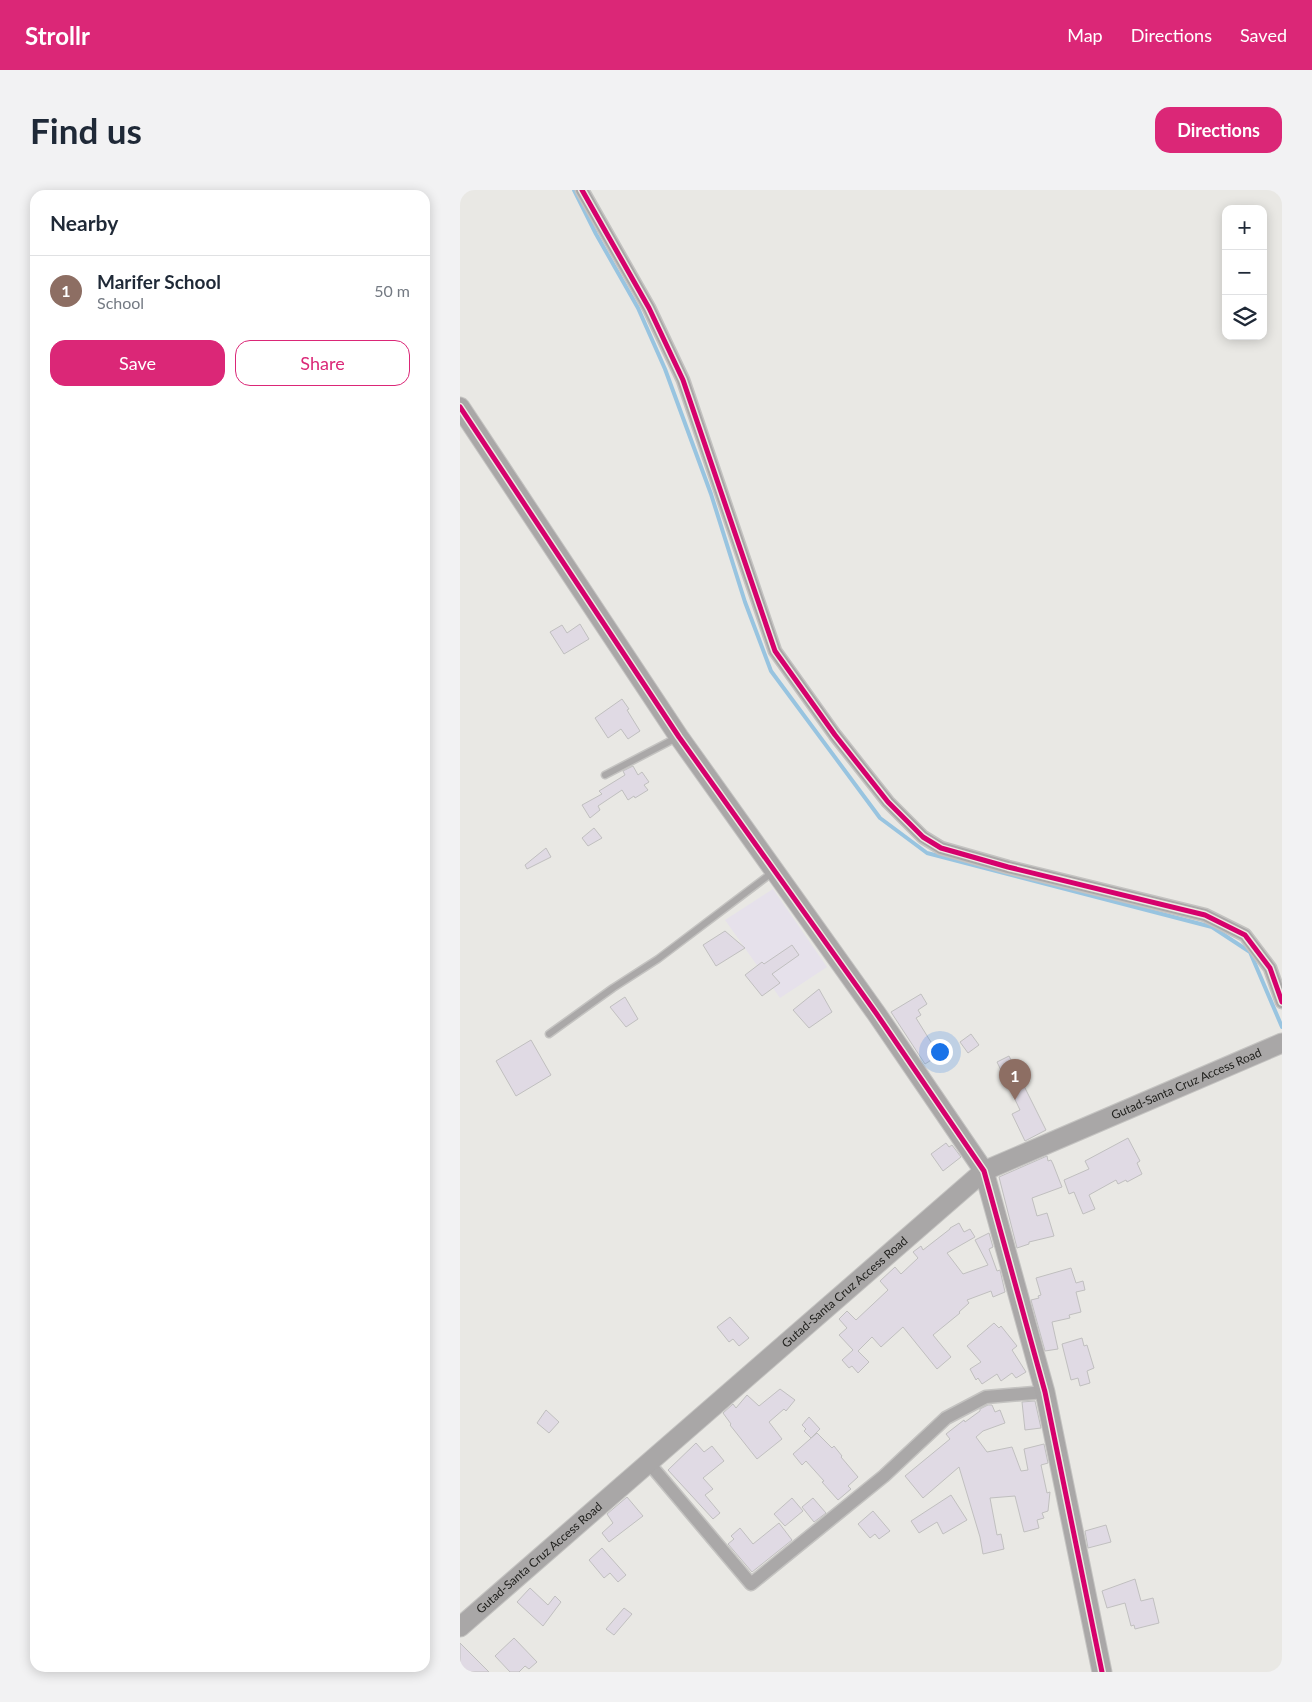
<!DOCTYPE html>
<meta charset="utf-8">
<style>
:root{--surface:#fff;--page:#f2f2f3;--text:#1f2937;--muted:#747a83;--line:#e0e1e3;--accent:#db2777}
body{margin:0;font-family:Lato,sans-serif;background:var(--page);color:var(--text)}
.controls{position:absolute;right:15px;top:15px;display:grid;overflow:hidden;border-radius:10px;box-shadow:0 2px 12px #0003}
.controls button{width:45px;height:45px;display:grid;place-items:center;padding:0;border:0;border-bottom:1px solid var(--line);background:var(--surface);color:var(--text);font:25px sans-serif}
.you{position:absolute;left:479px;top:861px;width:18px;height:18px;margin:-12px;border:4px solid #fff;border-radius:50%;background:#1a73e8;box-shadow:0 0 0 8px #1a73e833}
.badge{display:grid;place-items:center;width:32px;height:32px;border-radius:50%;background:var(--accent);color:#fff;font-size:16px;font-weight:700}
.pin{position:absolute;translate:-50% -41px;filter:drop-shadow(0 1px 2px #0008)}
.pin::after{content:'';position:absolute;top:26px;width:18px;height:15px;background:inherit;clip-path:polygon(0 0,100% 0,50% 100%)}
.list{margin:0;padding:0;list-style:none}
h2{display:flex;justify-content:space-between;align-items:center;height:65px;margin:0;padding:0 20px;font-size:21px}
h2 small{font-size:16px;font-weight:400;color:var(--muted)}
.list li{display:grid;grid-template-columns:32px 1fr auto;gap:15px;align-items:center;box-sizing:border-box;height:70px;padding:0 20px;border-top:1px solid var(--line)}
.list b{display:block;font-size:19px;white-space:nowrap}
.list p{margin:0;font-size:16px;white-space:nowrap;color:var(--muted)}
.list em{font-size:16px;font-style:normal;color:var(--muted)}
.actions{display:flex;gap:10px;padding:15px 20px}
.actions a{flex:1;padding:11px 0;border:1px solid var(--accent);border-radius:15px;text-align:center;font-size:18px;color:var(--accent)}
.actions .main{background:var(--accent);color:#fff}
.icon{flex:none;width:28px;height:28px;fill:none;stroke:currentColor;stroke-width:2;stroke-linecap:round;stroke-linejoin:round}
.map{position:relative;flex:none;width:822px;height:1482px;overflow:hidden;border-radius:15px}
header{display:flex;align-items:center;gap:30px;box-sizing:border-box;height:70px;padding:0 25px;background:var(--accent);color:#fff}
header strong{font-size:24px}
nav{display:flex;gap:28px;margin-inline-start:auto;font-size:18px}
.intro{display:flex;align-items:center;justify-content:space-between;box-sizing:border-box;height:120px;padding:0 30px}
h1{margin:0;font-size:35px}
.button{padding:12px 22px;border-radius:15px;background:var(--accent);color:#fff;font-size:18px;font-weight:700}
main{display:flex;gap:30px;padding:0 30px}
aside{flex:1;background:var(--surface);border-radius:15px;box-shadow:0 2px 12px #0003}
.map>svg:first-child{display:block}
.commercial{fill:#e6e1eb}
.lines{fill:none;stroke-linecap:round;stroke-linejoin:round}
.stream{stroke:#98c4e0;stroke-width:4}
.building{fill:#e0dae4;stroke:#c0bfbf}
.lane-casing{stroke:#c4c3c1;stroke-width:9}
.street-casing{stroke:#c4c3c1;stroke-width:15}
.secondary-casing{stroke:#c4c3c1;stroke-width:21}
.lane{stroke:#aaa8a8;stroke-width:6}
.street{stroke:#aaa8a8;stroke-width:12}
.secondary{stroke:#a9a7a7;stroke-width:19}
.cycleway-casing{stroke:#ebe9e2;stroke-width:8}
.cycleway{stroke:#d6006c;stroke-width:5}
.labels{text-anchor:middle;stroke-width:4;stroke-linejoin:round;paint-order:stroke}
.street-label{font-size:12px;fill:#21211e;stroke:#ebe9e2}
</style>
<header>
<strong>Strollr</strong>
<nav><a>Map</a><a>Directions</a><a>Saved</a></nav>
</header>
<div class="intro"><h1>Find us</h1><a class="button">Directions</a></div>
<main>
<aside>
<h2>Nearby<small></small></h2>
<ul class="list">
<li><span class="badge" style="background:#8d6e63">1</span><div><b>Marifer School</b><p>School</p></div><em>50 m</em></li>
</ul>
<div class="actions"><a class="main">Save</a><a>Share</a></div>
</aside>
<div class="map">
<svg width="822" height="1482" viewBox="0 0 822 1482">
<rect width="100%" height="100%" fill="#e9e8e4"/>
<!-- commercial -->
<path class="commercial" d="M313,699l54,78 -47,31 -55,-78z"/>
<g class="lines">
<!-- stream -->
<path class="stream" d="M114,0l22,44 42,74 27,61 46,125 34,108 26,69 109,147 47,35 285,74 38,25 32,75"/>
</g>
<!-- building -->
<path class="building" d="M120,434l9,15 -25,15 -14,-22 12,-7 5,8z
M162,509l7,10 -2,1 13,21 -12,8 -7,-10 -13,9 -13,-20z
M173,576l5,9 4,-3 7,10 -5,3 4,5 -13,8 -1,-2 -6,4 -6,-10 -24,16 2,4 -10,8 -8,-13 20,-11 -3,-3 26,-16 -2,-4z
M134,638l8,10 -14,8 -6,-8z
M86,658l5,9 -24,12 -2,-4z
M265,741l20,17 -29,18 -13,-21z
M332,755l7,10 -27,19 8,9 -18,13 -17,-21 17,-13 2,2z
M359,799l13,23 -23,16 -16,-18z
M461,804l6,10 -9,6 3,5 -5,3 23,37 -14,9 -34,-52z
M165,807l13,22 -12,8 -16,-20z
M511,844l8,11 -11,8 -8,-11z
M71,850l20,35 -35,21 -20,-35z
M549,866l37,74 -21,11 -13,-27 8,-4 -23,-48z
M668,948l12,23 -3,2 5,11 -15,8 -1,-2 -8,4 -2,-4 -27,15 6,14 -12,5 -9,-22 -5,2 -5,-14 25,-11 -4,-8z
M486,953l3,4 3,-2 9,12 -18,14 -12,-17z
M587,966l1,5 3,-1 2,4 9,23 -30,11 5,18 10,-3 7,23 -25,6v2l-12,4 -18,-71z
M499,1033l5,9 6,-3 5,8 -28,16 16,21 25,-9 -13,-25 14,-7 4,14 -4,2 8,22 3,-1 5,22 -12,5 -2,-6 -24,9 2,3 -10,9 1,1 -27,22 18,22 -14,12 -34,-42 -22,20 -9,-10 -14,14 11,11 -11,11 -6,-7 -3,2 -7,-8 11,-10 -14,-15 8,-7 -8,-9 8,-8 9,9 32,-30 -8,-9 15,-14 6,7 17,-16 -5,-6 8,-6 2,4 27,-21v-1z
M611,1078l5,15 7,-2 2,9 -9,2 5,20 -12,3 1,3 -18,4 6,27 -13,2 -14,-51 8,-2 -1,-2 3,-1 -5,-17z
M270,1127l19,21 -10,8 -6,-7 -4,3 -12,-15z
M534,1133l5,5 2,-2 16,20 -5,4 14,22 -10,6 -4,-5 -11,8 -4,-7 -15,10 -4,-6 -2,2 -6,-11 11,-7 -14,-16z
M622,1148l2,8 3,-1 7,23 -7,3 3,12 -10,3 -2,-8 -7,2 -9,-36z
M320,1199l15,11 -9,11 -2,-2 -15,13 13,17 -25,20 -27,-34 1,-1 -8,-11 10,-9 3,4 11,-13 12,11z
M575,1211l6,27 -16,2 -3,-28z
M528,1215h4l3,7 5,-2 5,13 -22,8 -7,6 11,15 25,-5 9,24 7,-1 -4,-21 20,-5 4,19 -7,2 6,28 3,-1 -2,19 -6,2 2,5 -7,2 2,8 -15,4 -9,-36 -25,2 7,37 4,-1 3,15 -21,5 -3,-17 -21,-70 -36,31 -18,-22 45,-37 -4,-5 18,-14 1,2 15,-11v-2z
M86,1220l13,12 -10,11 -12,-10z
M349,1227l11,12 -9,9 -7,-7 2,-2 -4,-4z
M357,1243l15,15 2,-2 8,10 -1,1 17,20 -10,9 3,3 -13,11 -16,-18 2,-1 -18,-20 -4,4 -9,-11z
M236,1253l8,9 8,-6 12,15 -21,17 10,11 -8,6 15,18 -7,6 -45,-49z
M491,1305l16,25 -24,14 -6,-12 -18,11 -8,-12z
M167,1307l16,19 -34,26 -7,-9 11,-10 -6,-9z
M332,1308l11,13 -18,15 -11,-12z
M353,1308l13,15 -12,9 -12,-15z
M413,1321l17,20 -11,8 -4,-5 -5,4 -12,-14z
M319,1333l13,17 -40,32 -24,-28 6,-5 -3,-3 9,-8 13,16z
M646,1335l5,17 -23,6 -3,-17z
M142,1358l24,27 -8,7 -8,-9 -6,5 -15,-18z
M675,1389l6,22 12,-3 6,25 -24,6 -1,-4 -3,1 -6,-23 -18,5 -5,-17z
M70,1398l18,17 7,-9 6,6 -18,24 -26,-24z
M164,1418l8,6 -18,21 -8,-6z
M54,1448l23,24 -8,7 -4,-3 -6,6h-9l-15,-16z
M0,1453l29,29h-29z"/>
<g class="lines">
<defs>
<path id="lane" d="M145,585l73,-38
M89,844l64,-46 45,-29 115,-87"/>
<path id="street" d="M122,0l67,118 34,72 92,271 60,84 53,67 35,35 18,11 67,19 197,48 40,20 25,33 12,34
M188,1272l103,122 133,-108 62,-58 40,-21 59,-5"/>
<g id="secondary">
<path d="M0,217l219,330 197,276 108,158 61,221 57,280"/>
<path id="s1" d="M0,1437l524,-456 298,-128"/>
</g>
</defs>
<!-- lane casing -->
<use href="#lane" class="lane-casing"/>
<!-- street casing -->
<use href="#street" class="street-casing"/>
<!-- secondary casing -->
<use href="#secondary" class="secondary-casing"/>
<!-- lane -->
<use href="#lane" class="lane"/>
<!-- street -->
<use href="#street" class="street"/>
<!-- secondary -->
<use href="#secondary" class="secondary"/>
<defs>
<path id="cycleway" d="M122,0l67,118 34,72 92,271 60,84 53,67 35,35 18,11 67,19 197,48 40,20 25,33 12,34
M0,217l219,330 197,276 108,158 61,221 57,280"/>
</defs>
<!-- cycleway casing -->
<use href="#cycleway" class="cycleway-casing"/>
<!-- cycleway -->
<use href="#cycleway" class="cycleway"/>
</g>
<g class="labels">
<!-- street labels -->
<g class="street-label">
<text dy="4" stroke="none"><textPath href="#s1" startOffset="915">Gutad-Santa Cruz Access Road</textPath></text>
<text dy="4" stroke="none"><textPath href="#s1" startOffset="510">Gutad-Santa Cruz Access Road</textPath></text>
<text dy="4" stroke="none"><textPath href="#s1" startOffset="105">Gutad-Santa Cruz Access Road</textPath></text>
</g>
</g>
</svg>
<div class="controls">
<button>+</button>
<button>−</button>
<button><svg class="icon" aria-label="layers" viewBox="0 0 24 24"><path d="M12 4l9 5-9 5-9-5zM3 14l9 5 9-5"/></svg></button>
</div>
<div class="you"></div>
<div class="pin badge" style="left:555px;top:910px;background:#8d6e63">1</div>
</div>
</main>
